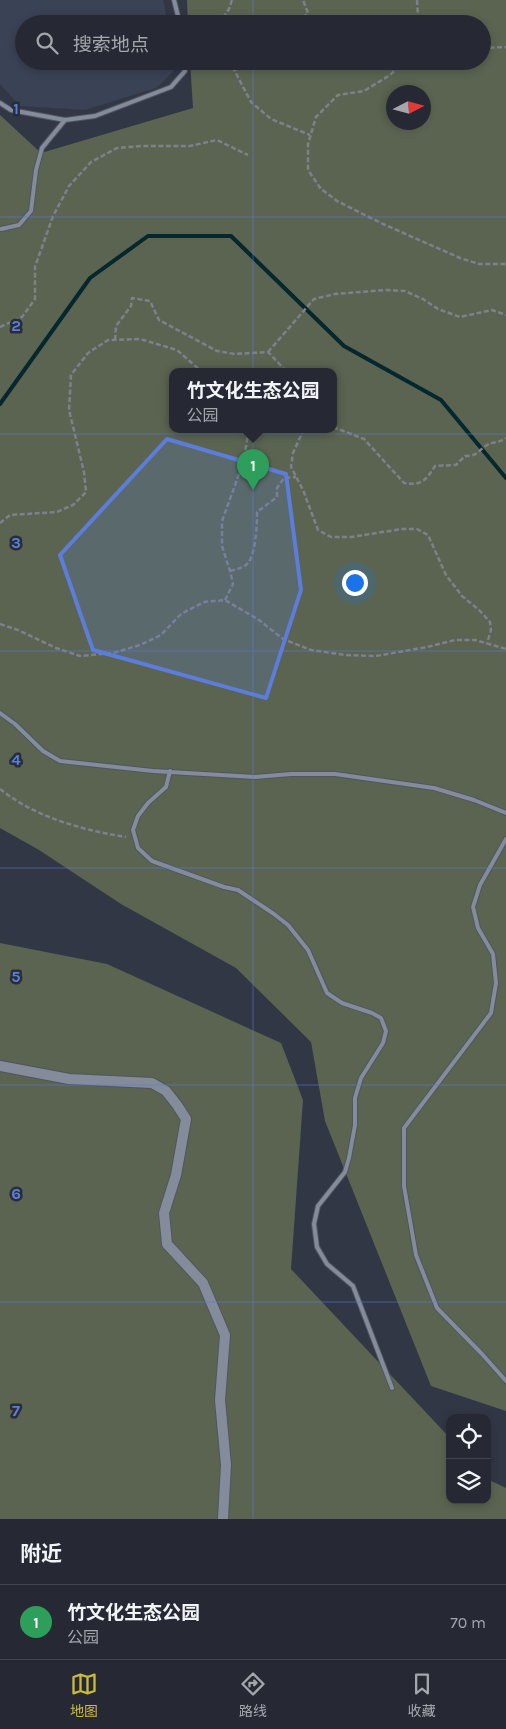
<!DOCTYPE html>
<html lang="zh">
<meta charset="utf-8">
<style>
:root{--surface:#262934;--page:#323540;--text:#f1f3f6;--muted:#a4a6ac;--line:#42454f;--accent:#c9bb3b}
body{margin:0;font-family:Karla,"Noto Sans SC",sans-serif;background:var(--page);color:var(--text)}
.controls{position:absolute;right:15px;bottom:15px;display:grid;overflow:hidden;border-radius:10px;box-shadow:0 2px 8px #0003}
.controls button{width:45px;height:45px;display:grid;place-items:center;padding:0;border:0;border-bottom:1px solid var(--line);background:var(--surface);color:var(--text);font:25px sans-serif}
.compass{position:absolute;left:386px;top:85px;width:45px;height:45px;border-radius:50%;background:var(--surface);box-shadow:0 2px 8px #0003;rotate:84deg}
.you{position:absolute;left:354px;top:582px;width:18px;height:18px;margin:-12px;border:4px solid #fff;border-radius:50%;background:#1a73e8;box-shadow:0 0 0 8px #1a73e833}
.badge{display:grid;place-items:center;width:32px;height:32px;border-radius:50%;background:var(--accent);color:#fff;font-size:16px;font-weight:700}
.pin{position:absolute;translate:-50% -41px;filter:drop-shadow(0 1px 2px #0008)}
.pin::after{content:'';position:absolute;top:26px;width:18px;height:15px;background:inherit;clip-path:polygon(0 0,100% 0,50% 100%)}
.popup{position:absolute;left:169px;top:368px;width:168px;height:65px;box-sizing:border-box;display:grid;place-content:center;border-radius:10px;background:var(--surface);filter:drop-shadow(0 1px 4px #0005);font-size:16px;white-space:nowrap;color:var(--muted)}
.popup b{font-size:19px;color:var(--text)}
.popup::after{content:'';position:absolute;left:50%;top:100%;margin-left:-10px;border:10px solid transparent;border-top-color:var(--surface)}
.list{margin:0;padding:0;list-style:none}
h2{display:flex;justify-content:space-between;align-items:center;height:65px;margin:0;padding:0 20px;font-size:21px}
h2 small{font-size:16px;font-weight:400;color:var(--muted)}
.list li{display:grid;grid-template-columns:32px 1fr auto;gap:15px;align-items:center;box-sizing:border-box;height:75px;padding:0 20px;border-top:1px solid var(--line)}
.list b{display:block;font-size:19px;white-space:nowrap}
.list p{margin:0;font-size:16px;white-space:nowrap;color:var(--muted)}
.list em{font-size:16px;font-style:normal;color:var(--muted)}
.icon{flex:none;width:28px;height:28px;fill:none;stroke:currentColor;stroke-width:2;stroke-linecap:round;stroke-linejoin:round}
.map{position:relative;flex:none;width:506px;height:1519px;overflow:hidden}
.search{position:absolute;background:var(--surface);box-shadow:0 2px 8px #0003;left:15px;right:15px;top:15px;height:55px;display:flex;align-items:center;gap:12px;box-sizing:border-box;padding:0 18px;border-radius:28px;color:var(--muted);font-size:19px}
.sheet{height:140px;background:var(--surface)}
nav{display:flex;justify-content:space-around;align-items:center;box-sizing:border-box;height:70px;border-top:1px solid var(--line);background:var(--surface);font-size:14px;color:var(--muted)}
nav a{display:grid;justify-items:center;gap:2px}
nav .on{color:var(--accent)}
.map>svg:first-child{display:block}
.built{fill:#3a4255}
.green{fill:#5b6451;fill-rule:evenodd}
.lines{fill:none;stroke-linecap:round;stroke-linejoin:round}
.stream{stroke:#05272e;stroke-width:4}
.lane-casing{stroke:#515560;stroke-width:6}
.secondary-casing{stroke:#515560;stroke-width:12}
.path{stroke:#7d818c;stroke-width:2.5;stroke-dasharray:5 2.5;stroke-linecap:butt}
.lane{stroke:#848b9a;stroke-width:4}
.secondary{stroke:#848b9a;stroke-width:10}
.marked{fill:#5c7dda;fill-opacity:0.2;stroke:#5c7dda;stroke-width:4;stroke-linejoin:round}
.grid{fill:none;stroke:#5c7dda;stroke-width:1;stroke-opacity:0.55}
.grid-label{font-size:16px;text-anchor:middle;font-weight:bold;fill:#5c7dda;stroke:#282d3a;stroke-width:5;stroke-linejoin:round;paint-order:stroke}
</style>
<div class="map">
<svg width="506" height="1519" viewBox="0 0 506 1519">
<rect width="100%" height="100%" fill="#323745"/>
<!-- built -->
<path class="built" d="M0,0h163l5,24h-144v37h149v11l-17,16 -71,22 -65,-4 -20,-22z"/>
<!-- green -->
<path class="green" d="M187,0h319v1411l-75,-25 -106,-265 -14,-79 -75,-74 -115,-64 -82,-54 -39,-22v-713l41,38 152,-45 -3,-47h292v-37h-294zM394,92h30v30h-30zM173,371h160v58h-160z
M0,943l107,21 174,79 22,57 -12,169 159,169v62h37v-21l19,9v31h-506z"/>
<g class="lines">
<!-- stream -->
<path class="stream" d="M0,404l90,-126 58,-42h83l113,110 97,54 65,78"/>
<defs>
<path id="lane" d="M174,0l6,24
M0,103l11,7 54,10 30,-4 76,-29 14,-16 -1,-10
M1,229l18,-4 12,-14 5,-41 6,-22 23,-28
M0,713l15,11 28,27 17,10 93,10 102,6 36,-3h44l99,14 40,12 32,13
M170,771l-4,16 -18,16 -10,13 -5,14 5,18 14,13 72,26 14,3 36,24 14,11 20,25 19,43 15,10 30,10 9,5 5,13 -3,12 -22,35 -6,20v27l-6,33 -4,14 -27,34 -4,18 3,23 10,17 26,22 39,102
M506,839l-26,46 -7,22 5,21 15,26 3,29 -5,30 -87,115v58l12,69 21,53 45,46 24,27"/>
<path id="secondary" d="M0,1066l69,13 83,4 14,8 11,14 9,14 -10,56 -12,38 3,31 36,39 22,52 -5,65 6,65 -3,54"/>
</defs>
<!-- lane casing -->
<use href="#lane" class="lane-casing"/>
<!-- secondary casing -->
<use href="#secondary" class="secondary-casing"/>
<!-- path -->
<path class="path" d="M417,0l1,17 -1,7
M219,24l10,-15 3,-9
M289,24l12,-5 7,-6 -5,-13
M482,48l24,-1
M228,61l3,3 20,38 20,17 39,16
M405,61l-15,14 -26,16 -26,4 -22,22 -8,27v26l13,19 16,12 46,23 77,34 19,6h27
M235,70l13,-9
M0,327l22,-10 13,-18v-32l18,-51 16,-30 22,-24 26,-14 24,-2h49l27,-6 31,15
M115,340l1,-14 15,-20 1,-8 18,3 9,19 58,31 18,3 33,-2 18,19
M268,352l46,-53 21,-5 51,-4 19,1 18,8 15,10 22,8 32,-7 14,5
M333,427l31,12 40,44c18,3 22,-3 31,-17l21,-1 9,-9c14,0 12,-5 22,-11 6,-4 10,-1 19,-7
M302,429l1,2 -10,22 -2,14 12,23 15,40 13,7h20l51,-8h15l11,6 18,40 16,21 17,14 11,12 1,8 -4,13
M303,431l6,-2
M0,523l10,-8 47,-3 16,-7 13,-13 -2,-20 -15,-62 2,-35 17,-22 20,-13 32,-1 37,11 24,21
M230,571c7,-2 14,-3 18,-8 8,-10 9,-39 9,-51l20,-15v-9l7,-10 12,-1
M225,600l8,-16 -3,-13 -8,-25v-25l21,-58 5,-28 -2,-6
M0,624l18,6 38,18 24,8 33,-3 27,-8 21,-10 20,-21 23,-12 21,-2 34,20 24,19 28,11 35,5 30,1 51,-9 28,-7h20l31,9
M0,789c35,28 82,41 126,48"/>
<!-- lane -->
<use href="#lane" class="lane"/>
<!-- secondary -->
<use href="#secondary" class="secondary"/>
</g>
<!-- marked area -->
<path class="marked" d="M167,439l119,35 15,116 -35,108 -173,-48 -33,-95z"/>
<!-- grid -->
<path class="grid" d="M253,0v24M253,61v1458M0,217h506M0,434h506M0,651h506M0,868h506M0,1085h506M0,1302h506"/>
<g class="grid-label">
<text x="16" y="114">1</text>
<text x="16" y="331">2</text>
<text x="16" y="548">3</text>
<text x="16" y="765">4</text>
<text x="16" y="982">5</text>
<text x="16" y="1199">6</text>
<text x="16" y="1416">7</text>
</g>
</svg>
<div class="controls">
<button><svg class="icon" aria-label="locate" viewBox="0 0 24 24"><circle cx="12" cy="12" r="6"/><path d="M12 2v4M12 18v4M2 12h4M18 12h4"/></svg></button>
<button><svg class="icon" aria-label="layers" viewBox="0 0 24 24"><path d="M12 4l9 5-9 5-9-5zM3 14l9 5 9-5"/></svg></button>
</div>
<svg class="compass" viewBox="-18 -18 36 36"><path d="M0-13l5 13h-10z" fill="#e53935"/><path d="M0 13l5-13h-10z" fill="#a4a6ac"/></svg>
<div class="you"></div>
<div class="pin badge" style="left:253px;top:490px;background:#2e9e5b">1</div>
<div class="popup"><b>竹文化生态公园</b>公园</div>
<div class="search"><svg class="icon" aria-label="search" viewBox="0 0 24 24"><circle cx="10" cy="10" r="6"/><path d="M15 15l6 6"/></svg>搜索地点</div>
</div>
<section class="sheet">
<h2>附近<small></small></h2>
<ul class="list">
<li><span class="badge" style="background:#2e9e5b">1</span><div><b>竹文化生态公园</b><p>公园</p></div><em>70 m</em></li>
</ul>
</section>
<nav>
<a class="on"><svg class="icon" aria-label="map" viewBox="0 0 24 24"><path d="M3 6l6-2 6 2 6-2v14l-6 2-6-2-6 2zM9 4v14M15 6v14"/></svg>地图</a>
<a><svg class="icon" aria-label="directions" viewBox="0 0 24 24"><path d="M12 3l9 9-9 9-9-9zM9 14v-3h6M13 9l2 2-2 2"/></svg>路线</a>
<a><svg class="icon" aria-label="saved" viewBox="0 0 24 24"><path d="M7 4h10v16l-5-4-5 4z"/></svg>收藏</a>
</nav>
